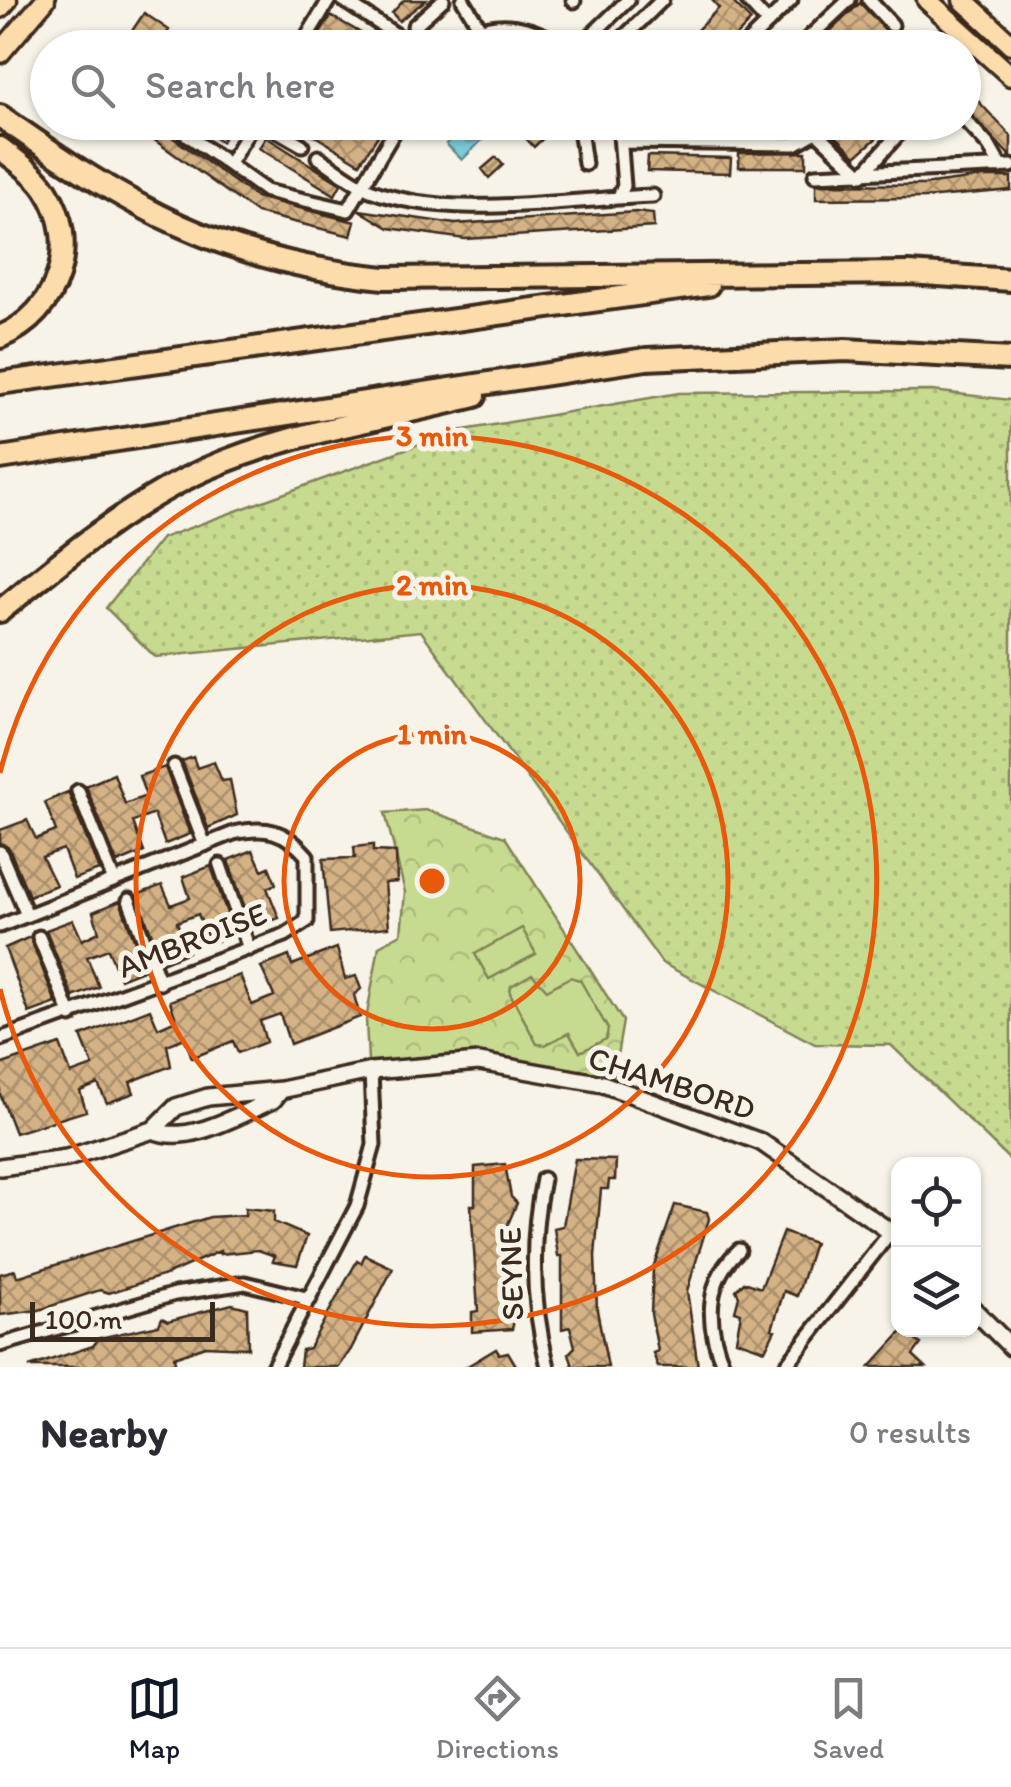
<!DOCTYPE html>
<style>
:root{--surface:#fff;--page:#f7f7f7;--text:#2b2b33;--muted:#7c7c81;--line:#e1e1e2;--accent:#111827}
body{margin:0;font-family:Itim,sans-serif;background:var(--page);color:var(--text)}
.controls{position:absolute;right:30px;bottom:30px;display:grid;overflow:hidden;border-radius:20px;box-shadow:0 2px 8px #0004}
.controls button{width:90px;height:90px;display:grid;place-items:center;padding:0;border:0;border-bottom:2px solid var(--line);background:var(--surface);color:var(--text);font:50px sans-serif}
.scale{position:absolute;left:30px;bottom:25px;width:185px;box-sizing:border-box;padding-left:10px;border:5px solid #3b2a1e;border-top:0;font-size:28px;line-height:35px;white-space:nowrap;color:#3b2a1e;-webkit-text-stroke:8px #f7f3e8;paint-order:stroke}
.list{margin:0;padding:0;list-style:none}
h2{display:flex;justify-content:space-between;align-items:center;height:130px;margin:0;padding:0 40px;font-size:42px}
h2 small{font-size:32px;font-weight:400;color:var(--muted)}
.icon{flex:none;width:55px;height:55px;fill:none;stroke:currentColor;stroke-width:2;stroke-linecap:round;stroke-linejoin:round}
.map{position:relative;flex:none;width:1011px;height:1367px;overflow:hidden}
.search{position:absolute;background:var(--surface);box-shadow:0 2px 8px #0004;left:30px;right:30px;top:30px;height:110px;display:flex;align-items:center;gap:25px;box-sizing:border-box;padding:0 35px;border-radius:55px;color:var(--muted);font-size:38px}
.sheet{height:280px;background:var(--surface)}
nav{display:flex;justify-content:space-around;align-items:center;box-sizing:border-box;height:140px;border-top:2px solid var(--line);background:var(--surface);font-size:28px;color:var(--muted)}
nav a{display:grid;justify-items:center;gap:5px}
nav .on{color:var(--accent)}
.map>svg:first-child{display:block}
.grass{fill:url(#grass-dots);stroke:#818257;stroke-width:2.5}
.park{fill:url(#park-crowns);stroke:#818257;stroke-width:2.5}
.pitch{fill:#c7db90;stroke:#818257;stroke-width:2.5}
.water{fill:url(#water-waves);stroke:#628b8e;stroke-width:2.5}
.building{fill:url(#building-cross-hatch);stroke:#3b2a1e;stroke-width:2.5}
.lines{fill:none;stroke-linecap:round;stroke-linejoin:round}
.minor-casing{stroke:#3b2a1e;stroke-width:19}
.tertiary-casing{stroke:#3b2a1e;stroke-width:22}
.primary-casing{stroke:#3b2a1e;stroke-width:25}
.motorway-casing{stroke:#3b2a1e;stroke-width:28}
.minor{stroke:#f7f3e8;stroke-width:11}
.tertiary{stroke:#f7f3e8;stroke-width:15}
.primary{stroke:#fddcac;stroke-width:18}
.motorway{stroke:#fddcac;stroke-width:20}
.ring{fill:none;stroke:#e8590c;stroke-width:5}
.labels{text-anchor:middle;stroke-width:10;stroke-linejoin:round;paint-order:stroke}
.street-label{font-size:32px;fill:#3b2a1e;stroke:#f7f3e8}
.centre{fill:#e8590c;stroke:#f7f3e8;stroke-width:5}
.ring-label{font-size:30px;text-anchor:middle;font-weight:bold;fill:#e8590c;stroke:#f7f3e8;stroke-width:10;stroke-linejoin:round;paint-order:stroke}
</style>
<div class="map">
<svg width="1011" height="1367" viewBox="0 0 1011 1367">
<defs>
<pattern id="grass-dots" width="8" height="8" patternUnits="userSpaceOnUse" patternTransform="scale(2.5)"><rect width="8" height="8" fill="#c7db90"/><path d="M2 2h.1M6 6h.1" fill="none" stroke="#acbc7c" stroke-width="1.8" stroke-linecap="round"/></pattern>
<pattern id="park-crowns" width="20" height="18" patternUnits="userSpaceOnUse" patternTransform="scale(2.5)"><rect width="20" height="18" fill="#c7db90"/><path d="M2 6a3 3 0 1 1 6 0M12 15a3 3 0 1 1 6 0" fill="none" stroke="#acbc7c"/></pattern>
<pattern id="water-waves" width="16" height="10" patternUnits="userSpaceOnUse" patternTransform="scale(2.5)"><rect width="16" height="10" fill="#7ccbd9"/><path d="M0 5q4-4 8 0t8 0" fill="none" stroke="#6caeba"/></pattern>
<pattern id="building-cross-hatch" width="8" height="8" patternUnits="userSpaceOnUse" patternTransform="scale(2.5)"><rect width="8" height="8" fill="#d4b286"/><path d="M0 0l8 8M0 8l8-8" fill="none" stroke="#ad916d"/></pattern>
</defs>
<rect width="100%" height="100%" fill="#f7f3e8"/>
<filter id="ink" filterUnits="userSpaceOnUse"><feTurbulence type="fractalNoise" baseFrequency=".01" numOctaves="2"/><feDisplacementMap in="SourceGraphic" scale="20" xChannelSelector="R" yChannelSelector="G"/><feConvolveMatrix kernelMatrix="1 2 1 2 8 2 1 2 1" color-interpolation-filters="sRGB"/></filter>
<g filter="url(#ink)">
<!-- grass -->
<path class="grass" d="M932,391l79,9v761l-120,-116 -76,-1 -153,-81 -241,-332 -266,26 -49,-49 56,-70 290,-106 227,-39z"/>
<!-- park -->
<path class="park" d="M426,810l79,27 118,184 -10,58 -118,-21 -127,3 -2,-41 13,-74 22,-12 4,-42 -20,-79z"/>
<!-- pitch -->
<path class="pitch" d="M522,928l14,26 -47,25 -14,-25z
M532,974l15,16 23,-13 10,3 28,49 -2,10 -26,13 -11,-19 -24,12 -8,-1 -27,-51 1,-7z"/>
<!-- water -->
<path class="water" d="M467,123h15l8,9 -28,28 -16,-16z"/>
<!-- building -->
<path class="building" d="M404,0h22l-27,21 -7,-8z
M712,0h19l20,21 -27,27h-45l40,-40z
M860,3l30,31 -10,9 -8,-9 -18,14h-42z
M144,13l25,17 -11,18 -28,-14z
M331,16l25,14 28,18 -34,-5 -2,5h-37z
M964,86l47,50v21l-47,-50z
M151,122l105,75 99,25 -4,14 -94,-23 -114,-81z
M191,122h25l12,9 -7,11z
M292,122h28l21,13 12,-13h34l-27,41z
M524,122h19l8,9 -17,16 -14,-15z
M821,122h74l-39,34z
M266,137l75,47 -6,11 -76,-47z
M806,152v15h-67v-14z
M648,156l83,2 -1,15 -83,-2z
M496,157l7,8 -14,13 -7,-9z
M983,177h28v13l-86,8 -109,1v-15l107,1z
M359,210l96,14 181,-12 17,2 1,13 -189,12 -76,-11z
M193,757l4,11 17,-6 8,19 8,-1 7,35 -29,13 -26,-67z
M165,767l25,67 -25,10 -11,-30 -21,8 11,30 -27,11 -31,-77 28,-12 11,30 21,-8 -7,-20z
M68,792l31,78 -25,9 -11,-30 -21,8 14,28 -27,11 -20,-48 -9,-5v-13l27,-10 9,19 20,-8 -11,-29z
M373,845v6l23,1 1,30 -12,1 4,44 -59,6 -7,-74 32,-1 -1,-11z
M253,850l9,20 7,-3 7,17 -9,4 12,30 -27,10 -24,-68z
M211,866l23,68 -24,10 -12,-30 -21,8 11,30 -26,11 -25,-68 25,-10 9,20 19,-7 -7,-21z
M120,901l25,68 -25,10 -12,-30 -21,8 12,30 -26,10 -27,-67 27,-10 9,20 17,-8 -6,-20z
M30,937l26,66 -27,10 -24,-65z
M337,948l8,31 11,-3 5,13 -7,6 6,22 -70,27 -10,-30 -20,7 6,21 -28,11 -5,-12 -41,17 -7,-20 -18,7 4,21 -41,16 4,11 -27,10 -9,-19 -18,7 6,20 -71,22 -15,-39v-29l60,-21 11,30 22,-8 -12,-30 69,-27 8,19 18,-8 -6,-19 70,-26 12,30 22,-9 -13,-29 28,-11 3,9z
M575,1159l41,1 -1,20h-6l-1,9h-7l-6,67 2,54 11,57h-35l-4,-14 6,-6 -5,-20 -8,2v-73h-4l-4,-28 9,-2z
M505,1164l6,33 6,6 -9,21 2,33 -5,1 7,47 5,4 -5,20 -40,3v-20l6,-1 -7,-106h4v-38z
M675,1205l32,7 2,7 -22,72 11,76h-40l-5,-14 5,-2 -7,-37 2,-46z
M245,1208l29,3v11l33,14 -10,29 -24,-4 2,-5 -17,-6 -38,4v-3l-52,23 -59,19 -9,-3 -61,20 -39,5v-41l15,-4 2,7 193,-60 35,-2z
M783,1232l31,11 -17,53 -13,-5 -12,38 3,1 -10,20 -29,-10 5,-27 -6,-2 4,-15 -3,-6 8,-8 17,6z
M365,1255l28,13 -43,83 -11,16h-39l2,-17 7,-2 48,-87 4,2z
M232,1304l15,4 1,40 -43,-2 -31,11 1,5 -14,5h-132l64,-21 6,-8 60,-13 3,-7 6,3z
M903,1331l18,13 -8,11 13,12h-56z
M496,1349l3,5 9,-2 9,15h-51z"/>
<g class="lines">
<defs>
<path id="minor" d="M343,0l73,48
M463,0l17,28
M573,0l1,1
M747,0l21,23
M869,0l23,25
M414,26l29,-26
M915,43l5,5
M300,48l29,-48
M450,48c39,-35 78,-24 118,0
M578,48l50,-48
M613,48l49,-48
M742,48l49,-48
M798,48l51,-48
M964,119l25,27 12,21
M262,122l40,23
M579,122l6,42
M806,122l56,53 47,-53
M183,132l83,59 82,19 52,-88
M681,141l1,-19
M624,142l171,2 21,-12
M318,157c17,11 34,25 52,33 79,31 199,9 283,6
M229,164l25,-42
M815,175l196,-9
M618,198l6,-12 -5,-64
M174,766l31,79
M78,791l36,90
M0,852l27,63
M220,865l29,84
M129,900l31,83
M0,926l234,-93c32,-7 51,-3 73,23v65l-22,14 -285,104
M39,937l32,79
M543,1179c-13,63 -11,126 5,188
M0,1345l175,-51 70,-11 65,16
M273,1367l84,-161 17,-61 -3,-74
M724,1367c-18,-42 -20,-85 15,-117
M785,1367l107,-137"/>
<path id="tertiary" d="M153,1130c35,16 86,-16 120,-30l8,-10
M0,1167l67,-9 86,-28 23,-23 32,-10 73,-7 90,-19 108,-9 124,22 158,58 137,95
M974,1310l37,37"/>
<path id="primary" d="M927,0l84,76
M963,0l48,44
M0,8l7,-8
M0,53l45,-53"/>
<path id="motorway" d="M0,116c130,92 223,146 384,162l525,-5 102,7
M0,148c16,13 35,25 46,42 35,53 13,123 -46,147
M0,383l708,-98
M0,458l646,-99 199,-9 166,9
M0,611c59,-48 119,-99 187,-133 88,-44 194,-58 288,-82"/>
</defs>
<!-- minor casing -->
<use href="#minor" class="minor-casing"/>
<!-- tertiary casing -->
<use href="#tertiary" class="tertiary-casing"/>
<!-- primary casing -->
<use href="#primary" class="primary-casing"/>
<!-- motorway casing -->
<use href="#motorway" class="motorway-casing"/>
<!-- minor -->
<use href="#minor" class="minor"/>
<!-- tertiary -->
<use href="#tertiary" class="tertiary"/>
<!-- primary -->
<use href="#primary" class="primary"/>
<!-- motorway -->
<use href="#motorway" class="motorway"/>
</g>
</g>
<!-- distance rings -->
<g class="ring">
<circle cx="432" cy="881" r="148"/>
<circle cx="432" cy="881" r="296"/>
<path d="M0 773A445 445 0 1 1 0 989"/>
</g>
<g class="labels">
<!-- street labels -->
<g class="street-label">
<text transform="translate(192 940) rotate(-21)" y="11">AMBROISE</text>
<text transform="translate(672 1083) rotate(18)" y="11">CHAMBORD</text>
<text transform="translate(511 1274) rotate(-92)" y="11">SEYNE</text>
</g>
</g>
<circle cx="432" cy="881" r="15" class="centre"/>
<g class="ring-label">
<text x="432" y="446">3 min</text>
<text x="432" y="595">2 min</text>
<text x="432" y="744">1 min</text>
</g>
</svg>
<div class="controls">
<button><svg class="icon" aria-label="locate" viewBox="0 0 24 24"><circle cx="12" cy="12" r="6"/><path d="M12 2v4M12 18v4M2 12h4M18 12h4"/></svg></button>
<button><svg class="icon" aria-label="layers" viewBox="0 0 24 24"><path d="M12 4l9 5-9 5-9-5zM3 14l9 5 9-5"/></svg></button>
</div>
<div class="scale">100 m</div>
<div class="search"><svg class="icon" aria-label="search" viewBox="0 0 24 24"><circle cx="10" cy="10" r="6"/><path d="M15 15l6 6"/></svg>Search here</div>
</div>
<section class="sheet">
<h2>Nearby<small>0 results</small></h2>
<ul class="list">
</ul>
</section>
<nav>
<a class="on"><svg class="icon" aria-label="map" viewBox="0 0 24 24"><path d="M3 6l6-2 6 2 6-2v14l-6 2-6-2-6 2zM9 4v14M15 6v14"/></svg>Map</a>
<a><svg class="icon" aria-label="directions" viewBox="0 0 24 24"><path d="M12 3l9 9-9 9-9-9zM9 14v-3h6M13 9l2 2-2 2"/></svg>Directions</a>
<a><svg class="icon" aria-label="saved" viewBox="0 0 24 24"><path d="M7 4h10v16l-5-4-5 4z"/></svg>Saved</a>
</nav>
